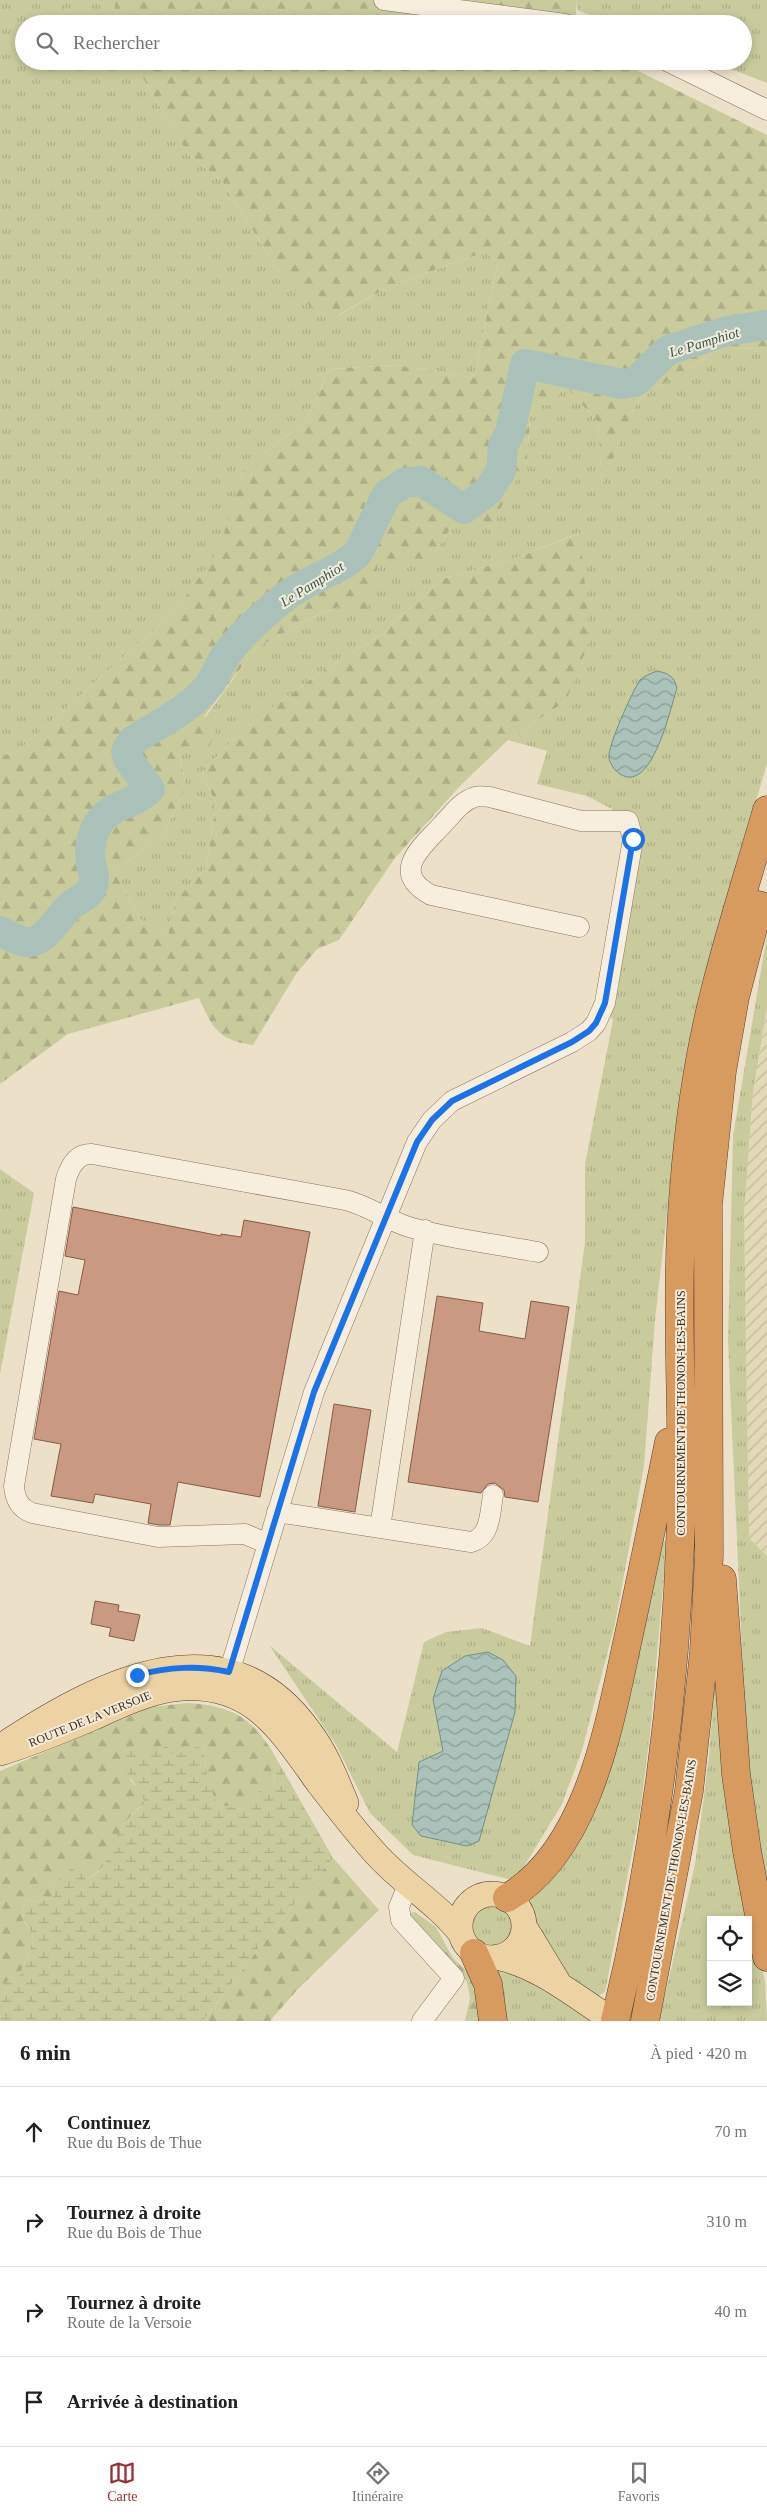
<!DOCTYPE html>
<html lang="fr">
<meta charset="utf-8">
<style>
:root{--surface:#fff;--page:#f6f6f6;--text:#202124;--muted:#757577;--line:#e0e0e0;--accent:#953138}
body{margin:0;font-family:Georgia,serif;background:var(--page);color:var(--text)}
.controls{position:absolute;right:15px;bottom:15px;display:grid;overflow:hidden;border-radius:0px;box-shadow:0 2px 8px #0003}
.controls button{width:45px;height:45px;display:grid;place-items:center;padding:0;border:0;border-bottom:1px solid var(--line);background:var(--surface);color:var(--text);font:25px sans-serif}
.stop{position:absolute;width:15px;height:15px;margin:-11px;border:4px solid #1a73e8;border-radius:50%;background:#fff}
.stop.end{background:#1a73e8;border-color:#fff;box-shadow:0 1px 5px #0008}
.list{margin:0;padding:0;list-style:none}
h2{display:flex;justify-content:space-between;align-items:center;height:65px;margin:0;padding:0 20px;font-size:21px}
h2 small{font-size:16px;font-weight:400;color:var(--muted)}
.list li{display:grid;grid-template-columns:32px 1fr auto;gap:15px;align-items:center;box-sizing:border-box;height:90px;padding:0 20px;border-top:1px solid var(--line)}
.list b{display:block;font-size:19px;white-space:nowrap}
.list p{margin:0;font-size:16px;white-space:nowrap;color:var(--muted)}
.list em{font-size:16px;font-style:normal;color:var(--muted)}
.icon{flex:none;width:28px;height:28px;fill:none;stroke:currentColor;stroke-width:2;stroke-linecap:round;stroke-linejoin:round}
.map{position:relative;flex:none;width:767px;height:2021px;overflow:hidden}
.search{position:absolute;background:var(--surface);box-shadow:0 2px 8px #0003;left:15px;right:15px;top:15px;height:55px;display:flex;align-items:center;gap:12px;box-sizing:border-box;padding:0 18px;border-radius:28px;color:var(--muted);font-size:19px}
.sheet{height:425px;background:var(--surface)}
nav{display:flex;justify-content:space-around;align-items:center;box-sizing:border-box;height:70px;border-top:1px solid var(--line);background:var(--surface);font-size:14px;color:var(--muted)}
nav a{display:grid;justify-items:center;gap:2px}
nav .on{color:var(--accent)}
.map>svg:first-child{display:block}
.farmland{fill:url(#farmland-furrows)}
.grass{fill:url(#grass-tufts);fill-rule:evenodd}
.forest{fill:url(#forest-firs)}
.wetland{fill:url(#wetland-marsh)}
.water{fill:url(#water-waves);stroke:#709086}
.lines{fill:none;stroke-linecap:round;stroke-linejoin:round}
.river{stroke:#aac2b9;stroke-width:30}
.building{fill:#c99a81;stroke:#875b45}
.minor-casing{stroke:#89725f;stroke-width:21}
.major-casing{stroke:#574132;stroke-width:26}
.highway-casing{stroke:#574132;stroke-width:29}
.minor{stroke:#f8eedd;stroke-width:20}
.major{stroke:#edd2a4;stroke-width:25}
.highway{stroke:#d79b60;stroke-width:28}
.route{stroke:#1a73e8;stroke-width:6}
.labels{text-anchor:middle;stroke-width:4;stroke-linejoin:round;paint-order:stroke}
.street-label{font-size:12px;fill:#3a2c21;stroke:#f5ebd9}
.water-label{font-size:14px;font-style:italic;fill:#315954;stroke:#f5ebd9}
</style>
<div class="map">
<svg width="767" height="2021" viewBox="0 0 767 2021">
<defs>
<pattern id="farmland-furrows" width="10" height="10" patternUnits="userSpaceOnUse" patternTransform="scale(1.25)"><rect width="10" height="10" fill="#e2d9b7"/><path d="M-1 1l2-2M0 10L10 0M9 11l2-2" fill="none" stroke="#c3ba9d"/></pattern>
<pattern id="grass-tufts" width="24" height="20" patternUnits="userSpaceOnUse" patternTransform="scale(1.25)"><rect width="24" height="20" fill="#c9cb9d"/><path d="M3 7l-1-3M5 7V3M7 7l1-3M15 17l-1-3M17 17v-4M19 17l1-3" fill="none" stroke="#adae87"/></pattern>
<pattern id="forest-firs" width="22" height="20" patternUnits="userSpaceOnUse" patternTransform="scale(1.25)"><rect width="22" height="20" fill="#c9cb9d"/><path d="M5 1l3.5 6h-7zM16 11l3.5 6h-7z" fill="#adae87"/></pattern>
<pattern id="wetland-marsh" width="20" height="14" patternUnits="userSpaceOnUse" patternTransform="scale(1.25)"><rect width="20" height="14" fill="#c9cb9d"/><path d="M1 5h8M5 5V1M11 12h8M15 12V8" fill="none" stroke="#adae87"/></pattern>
<pattern id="water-waves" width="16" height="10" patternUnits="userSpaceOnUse" patternTransform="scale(1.25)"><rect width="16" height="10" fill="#aac2b9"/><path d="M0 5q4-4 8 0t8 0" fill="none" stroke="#8b9e96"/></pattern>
</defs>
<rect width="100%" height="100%" fill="#ede0c9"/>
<!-- farmland -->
<path class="farmland" d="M767,1007v549l-18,-18 -5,-324 9,-122z"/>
<!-- grass -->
<path class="grass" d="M0,0h115l-1,13 4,11h-94v37h109l55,93 34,27 57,91 60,43 51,-29 95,-34 13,10 -24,116 -77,-13 -67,4 -24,52 -63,49 -23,80 -46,62 -156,139 -18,6z
M577,0h190v83l-57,-22h33v-37h-130l-36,-14z
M722,348l45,1v414l-32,113 -58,250 -22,194 -11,146 -29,158 -33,126 -20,54 -37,61 -13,15 -99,-25 -43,-42 -34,-68 -67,-100 128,107 27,-110 22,-10 36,-4 48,18 55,-404v-78l28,-144 -16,-26 26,-156 -11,-29 -25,-13 -50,-12 10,-33 -39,-11 58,-39 13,-168 -63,25 -74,21 -64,58 -64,40 -72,53 -40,43 14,31 -10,64 -31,33 -7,34 -28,-16 -26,-48 48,-34 24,-50 -7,-34 77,-105 67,-36 22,-7 33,-41h48l28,-40 73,-62 4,-56 20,-2 14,-18 33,36 4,62 36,-85zM488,1652l15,8 -36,186 -46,-10 -9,-11 7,-63 24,-11 -10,-51 32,-44z
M767,935v72l-14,85 -9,122 5,324 18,18v337l-15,-82 -7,-92 -17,-378 5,-205z
M0,1169l34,24 -34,181z
M662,1540l5,1 -17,193 -10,78 -35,180 -10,6 -32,-26 -28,-51 -9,-23 23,-26z
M717,1647l9,123 39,213 2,38h-108l36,-156 14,-109zM711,1920h37v82h-37z
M469 1926a23 23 0 1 1 46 0a23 23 0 1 1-46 0Z
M489,1967l23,1 83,53h-94z"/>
<!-- forest -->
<path class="forest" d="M115,0h462l-2,24h-457l-4,-10z
M133,61h485l149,74v214l-45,-1 -84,51 -36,86 -4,-63 -33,-36 -14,18 -20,2 -4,56 -38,66 -35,-4 -28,40h-48l-11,50 -22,-9 -22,7 -67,36 -52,69 12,14 -8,19 -29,3 7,34 -24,50 -48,34 26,48 28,16 7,-34 31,-33 10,-64 -14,-31 40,-43 72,-53 64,-40 64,-58 74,-21 64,-25 10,106 -24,62 -58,39 -48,46 -65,72 -56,82 -22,9 -21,25 -43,71c-35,-5 -40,-16 -54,-47l-131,36 -68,50v-327l18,-6 156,-139 45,-62 24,-80 63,-49 24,-52 67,-4 77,13 24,-116 -13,-10 -95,34 -52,29 -23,-3 -36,-40 -57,-91 -34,-27z
M188,1703c49,3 68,18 91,60l-5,6 1,16 -16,6 -5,10 -13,8 -21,-4c-15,-18 -13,-39 -17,-62 -9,5 -20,12 -31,12 -10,-1 -19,-6 -33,-6l-9,31 12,12 3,11c-8,6 -16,14 -22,23 -15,20 -11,43 -38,53l-16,-9 -15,13 -1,15 -17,4 -10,-3c-7,28 -3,15 8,39l-14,37 -20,10v-214l151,-64z
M333,1858l46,52 -82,80 -27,31h-67l68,-89z
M415,1912l21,15 17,31 20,19 9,44h-17l5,-23 -3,-16 -57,-65 1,-4z"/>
<!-- wetland -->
<path class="wetland" d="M203,1743c4,22 2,44 17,62l21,4 13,-8 5,-10 16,-7 -1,-15 5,-6 54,95 -62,74 -68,89h-203v-36l20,-10 14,-37c-11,-25 -15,-10 -8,-39l10,3 17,-4 1,-15 15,-13 2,-8h6l6,6 2,11c23,-7 23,-28 33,-46 7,-11 17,-22 27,-30 -6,-21 -29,-31 -18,-56l27,2 11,-5 8,11 17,-5z"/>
<!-- water -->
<path class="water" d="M657,671c11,2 17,5 20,17 -6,18 -25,107 -57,86 -5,-3 -10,-10 -11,-16 -2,-11 24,-68 31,-78 4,-4 12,-7 17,-9z
M488,1652l15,8 13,16 -1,36 -36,129 -12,5 -46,-10 -9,-11 7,-63 24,-11 -10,-52 9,-28 23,-15z"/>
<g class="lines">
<!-- river -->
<path class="river" d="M0,931c8,4 19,11 29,11 16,0 29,-24 39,-34 9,-9 24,-12 26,-26 1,-5 -1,-10 -2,-15 -4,-16 -2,-29 6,-43 13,-21 37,-19 52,-35l-22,-30 -2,-8 6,-10c25,-16 59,-32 77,-56 7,-9 10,-21 17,-30 16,-22 39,-42 60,-59 22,-17 52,-24 72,-43l29,-59 17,-11 17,-2 43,28 24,-18 13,-20 2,-25 7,-14 15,-68 97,20 13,-2 33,-32 59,-19 40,-6"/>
</g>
<!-- building -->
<path class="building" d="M73,1207l148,29v-2l20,3 3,-17 66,12 -50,265 -82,-15 -8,43h-11l-11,-2 3,-19 -56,-10 -2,9 -42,-7 10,-52 -27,-5 25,-148 19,4 7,-35 -20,-4z
M437,1296l46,7 -4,28 46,8 6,-38 38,6 -31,195 -33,-5 -1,-7 -9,-7 -7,1 -7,9 -73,-11z
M334,1404l37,6 -16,102 -37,-6z
M95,1601l24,4 -1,6 22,4 -6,26 -25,-5 2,-8 -20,-4z"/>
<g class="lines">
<defs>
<path id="minor" d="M384,0l181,24
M667,61l100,49
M277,1512l194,30c20,-5 19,-30 22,-47
M380,1528l45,-298
M268,1544l-23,-10 -87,3 -126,-24c-13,-5 -17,-14 -18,-27l52,-307c4,-13 11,-26 26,-25l253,46c23,5 41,20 64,27 40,12 87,17 129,25
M225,1686l89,-294 103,-250 15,-22 20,-19 120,-59 17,-11 7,-8 9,-20 28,-164 -5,-18h-47l-91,-24c-4,0 -11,-2 -15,0 -14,4 -23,18 -33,28 -20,22 -53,47 -11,70l148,32
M408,1885l-9,22 2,13 53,58 -32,43"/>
<path id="major" d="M9,1741c94,-61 219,-125 301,-9 16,21 26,47 36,71
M0,1753c34,-10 66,-24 99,-38 24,-11 48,-22 74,-26 78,-10 107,41 146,95 18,23 37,48 57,70 27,30 60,48 85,80
M460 1926a32 32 0 1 1 64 0a32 32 0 1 1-64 0Z
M524,1926l34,56
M497,1957c45,10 78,40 117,64"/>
<path id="highway" d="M722,1579l14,195 11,77 20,106
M507,1898c83,-48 103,-178 122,-264 14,-64 27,-128 40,-192
M474,1953l14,31 5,37
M615,2021c40,-165 61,-331 66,-500 3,-110 -7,-224 3,-333 5,-67 15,-135 32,-201 15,-59 34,-118 51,-177
M645,2021l44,-230 15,-139 5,-97 -1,-350 14,-134 13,-74 24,-92"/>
</defs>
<!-- minor casing -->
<use href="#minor" class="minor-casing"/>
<!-- major casing -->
<use href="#major" class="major-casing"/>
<!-- highway casing -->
<use href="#highway" class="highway-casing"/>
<!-- minor -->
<use href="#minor" class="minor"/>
<!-- major -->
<use href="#major" class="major"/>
<!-- highway -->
<use href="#highway" class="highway"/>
</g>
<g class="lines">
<!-- route -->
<path class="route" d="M137,1675c32,-8 60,-10 92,-3l85,-280 103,-250 15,-22 20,-19 120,-59 17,-11 7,-8 9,-20 28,-164"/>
</g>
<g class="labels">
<!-- street labels -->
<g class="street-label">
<text transform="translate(681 1413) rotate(-90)" y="4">CONTOURNEMENT DE THONON-LES-BAINS</text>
<text transform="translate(90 1719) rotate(-22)" y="4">ROUTE DE LA VERSOIE</text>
<text transform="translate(671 1880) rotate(-80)" y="4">CONTOURNEMENT DE THONON-LES-BAINS</text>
</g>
<!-- water labels -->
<g class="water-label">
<text transform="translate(704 342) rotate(-17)" y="5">Le Pamphiot</text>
<text transform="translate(312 584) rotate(-32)" y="5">Le Pamphiot</text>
</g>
</g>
</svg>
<div class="controls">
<button><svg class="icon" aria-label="locate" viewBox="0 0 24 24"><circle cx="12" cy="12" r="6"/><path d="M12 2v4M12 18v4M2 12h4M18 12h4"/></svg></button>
<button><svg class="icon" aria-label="layers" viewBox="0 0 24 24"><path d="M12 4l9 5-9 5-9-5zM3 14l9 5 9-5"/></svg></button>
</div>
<div class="stop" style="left:633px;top:839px"></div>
<div class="stop end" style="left:137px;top:1675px"></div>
<div class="search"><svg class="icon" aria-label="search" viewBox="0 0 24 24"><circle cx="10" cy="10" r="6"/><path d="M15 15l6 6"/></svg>Rechercher</div>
</div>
<section class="sheet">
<h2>6 min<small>À pied · 420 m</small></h2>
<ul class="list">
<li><svg class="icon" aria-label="ahead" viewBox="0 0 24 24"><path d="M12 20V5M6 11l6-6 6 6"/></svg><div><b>Continuez</b><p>Rue du Bois de Thue</p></div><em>70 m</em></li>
<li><svg class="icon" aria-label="right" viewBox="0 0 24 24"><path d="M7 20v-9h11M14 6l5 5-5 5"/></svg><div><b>Tournez à droite</b><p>Rue du Bois de Thue</p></div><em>310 m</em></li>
<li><svg class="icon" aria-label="right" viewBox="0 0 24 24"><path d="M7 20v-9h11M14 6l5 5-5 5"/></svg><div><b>Tournez à droite</b><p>Route de la Versoie</p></div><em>40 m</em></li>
<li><svg class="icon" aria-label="arrive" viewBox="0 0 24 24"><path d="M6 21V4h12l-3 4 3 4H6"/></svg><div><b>Arrivée à destination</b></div></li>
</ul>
</section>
<nav>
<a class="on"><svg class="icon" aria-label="map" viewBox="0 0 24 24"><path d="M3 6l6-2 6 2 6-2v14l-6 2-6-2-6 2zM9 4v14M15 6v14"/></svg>Carte</a>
<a><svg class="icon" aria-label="directions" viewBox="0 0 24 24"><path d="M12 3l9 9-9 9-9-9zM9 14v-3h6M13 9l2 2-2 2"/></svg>Itinéraire</a>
<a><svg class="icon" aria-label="saved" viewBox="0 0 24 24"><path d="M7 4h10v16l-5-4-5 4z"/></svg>Favoris</a>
</nav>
